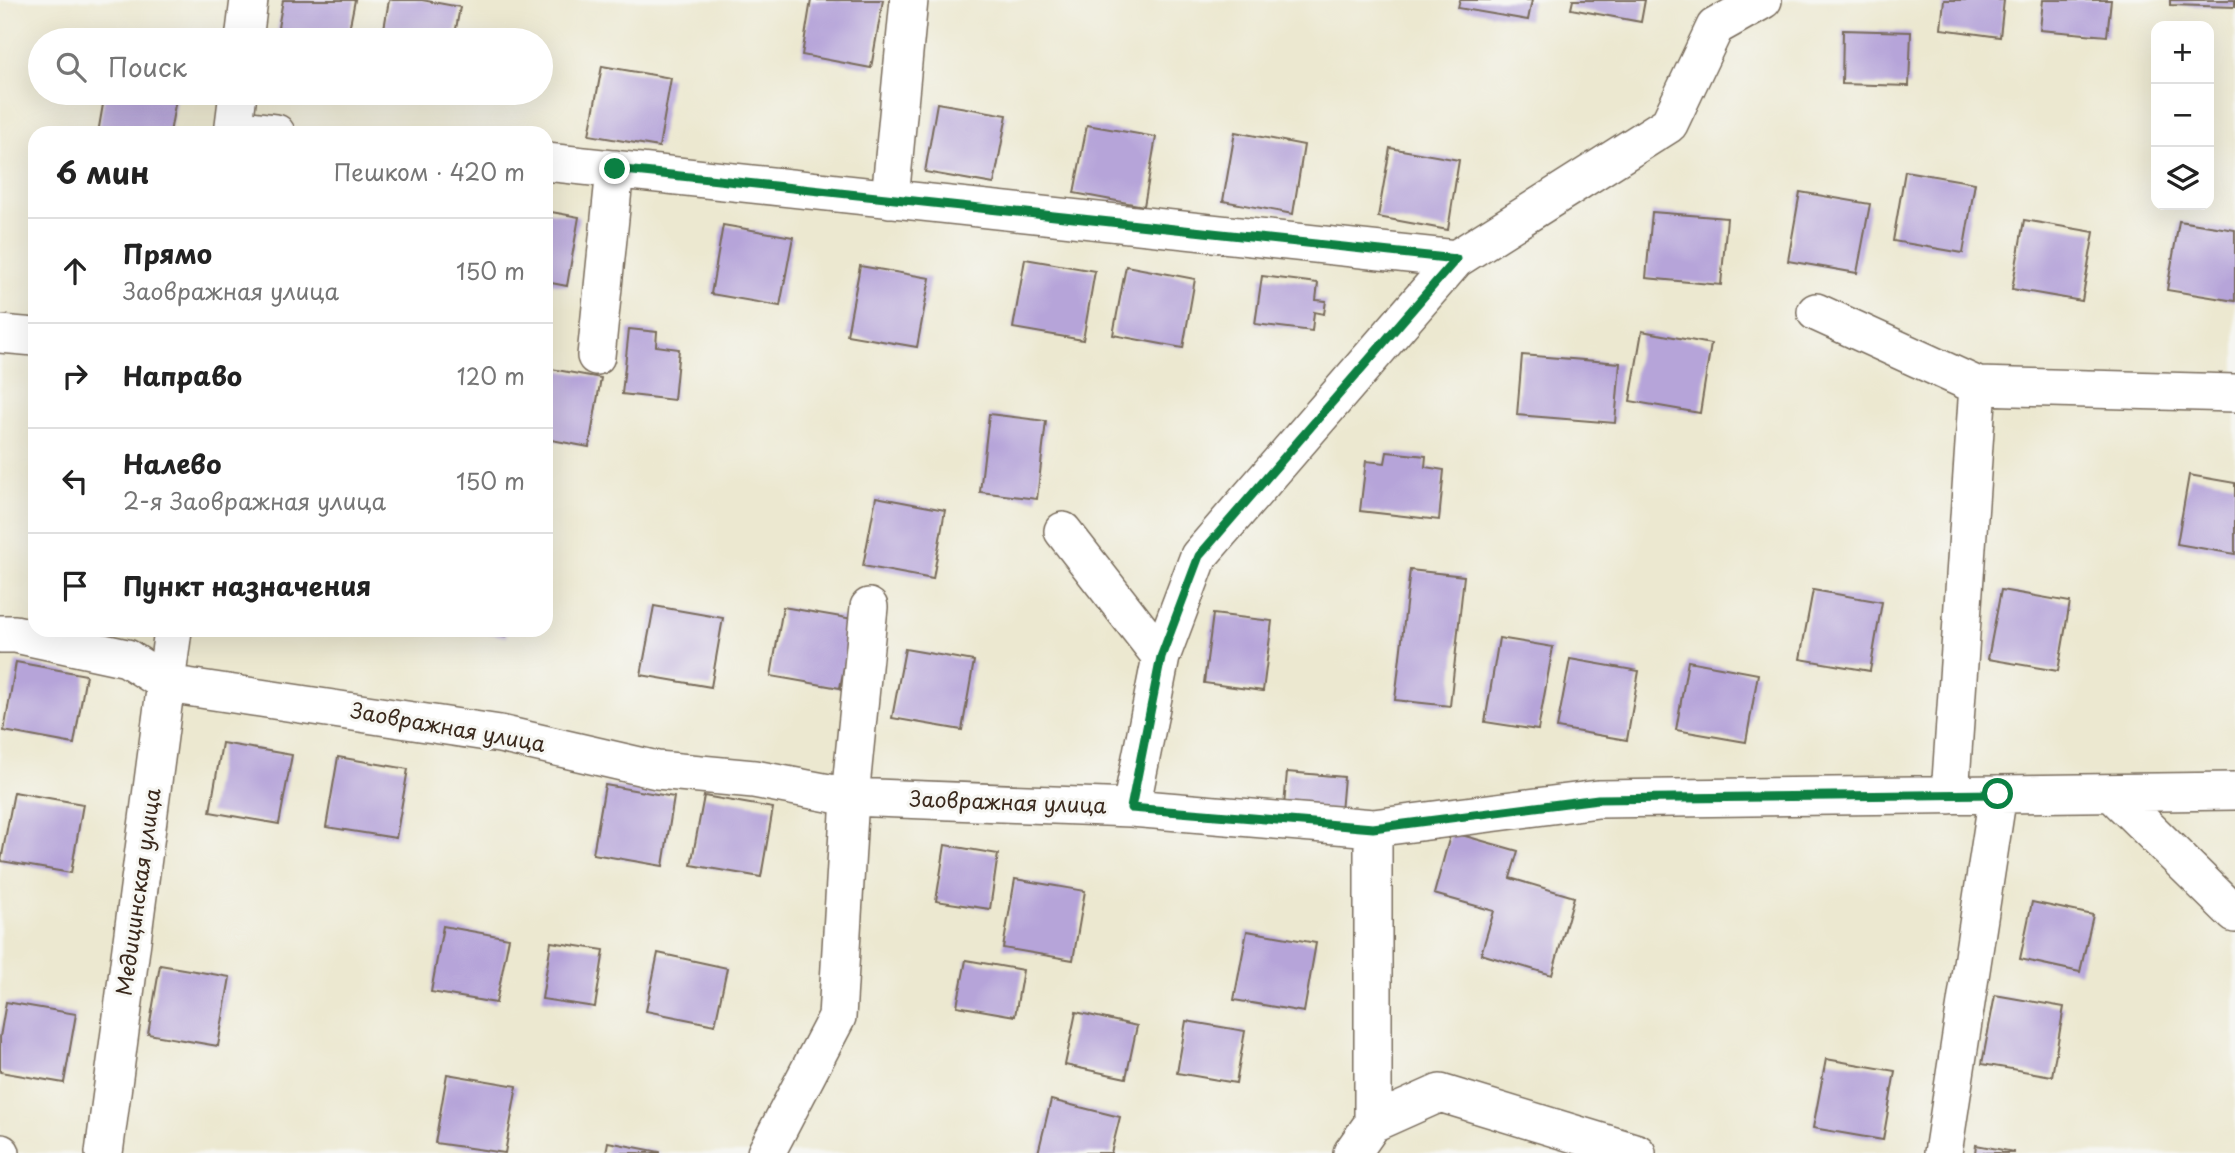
<!DOCTYPE html>
<html lang="ru">
<meta charset="utf-8">
<style>
:root{--surface:#fff;--page:#f6f6f6;--text:#222;--muted:#767676;--line:#e0e0e0}
body{margin:0;font-family:"Playpen Sans",sans-serif;background:var(--page);color:var(--text)}
.controls{position:absolute;right:21px;top:21px;display:grid;overflow:hidden;border-radius:14px;box-shadow:0 7px 28px #0002}
.controls button{width:63px;height:63px;display:grid;place-items:center;padding:0;border:0;border-bottom:2px solid var(--line);background:var(--surface);color:var(--text);font:35px sans-serif}
.stop{position:absolute;width:21px;height:21px;margin:-16px;border:5px solid #0b8043;border-radius:50%;background:#fff}
.stop.end{background:#0b8043;border-color:#fff;box-shadow:0 2px 7px #0008}
.list{margin:0;padding:0;list-style:none}
h2{display:flex;justify-content:space-between;align-items:center;height:91px;margin:0;padding:0 28px;font-size:30px}
h2 small{font-size:23px;font-weight:400;color:var(--muted)}
.list li{display:grid;grid-template-columns:46px 1fr auto;gap:21px;align-items:center;box-sizing:border-box;height:105px;padding:0 28px;border-top:2px solid var(--line)}
.list b{display:block;font-size:26px;white-space:nowrap}
.list p{margin:0;font-size:23px;white-space:nowrap;color:var(--muted)}
.list em{font-size:23px;font-style:normal;color:var(--muted)}
.icon{flex:none;width:38px;height:38px;fill:none;stroke:currentColor;stroke-width:2;stroke-linecap:round;stroke-linejoin:round}
.map{position:relative;flex:none;width:2235px;height:1153px;overflow:hidden}
.search{position:absolute;background:var(--surface);box-shadow:0 7px 28px #0002;left:28px;top:28px;width:525px;height:77px;display:flex;align-items:center;gap:18px;box-sizing:border-box;padding:0 24px;border-radius:38px;color:var(--muted);font-size:26px}
.panel{position:absolute;background:var(--surface);box-shadow:0 7px 28px #0002;left:28px;top:126px;width:525px;height:511px;border-radius:21px}
.map>svg:first-child{display:block}
.building{fill:#b6a4d9}
.lines{fill:none;stroke-linecap:round;stroke-linejoin:round}
.minor-casing{stroke:#796c5c;stroke-width:40}
.minor{stroke:#fff;stroke-width:37}
.route{stroke:#0b8043;stroke-width:9}
.labels{text-anchor:middle;stroke-width:6;stroke-linejoin:round;paint-order:stroke}
.street-label{font-size:21px;fill:#3b2a1e;stroke:#f6f6f2}
</style>
<div class="map">
<svg width="2235" height="1153" viewBox="0 0 2235 1153">
<rect width="100%" height="100%" fill="#f6f6f2"/>
<filter id="ink" filterUnits="userSpaceOnUse"><feTurbulence type="fractalNoise" baseFrequency=".0143" numOctaves="2"/><feDisplacementMap in="SourceGraphic" scale="14" xChannelSelector="R" yChannelSelector="G"/><feConvolveMatrix kernelMatrix="1 2 1 2 8 2 1 2 1" color-interpolation-filters="sRGB"/></filter>
<filter id="wash" filterUnits="userSpaceOnUse"><feTurbulence type="fractalNoise" baseFrequency=".00686" numOctaves="4" result="noise"/><feDisplacementMap in="SourceGraphic" scale="28" xChannelSelector="R" yChannelSelector="G"/><feGaussianBlur stdDeviation="1.57" result="paint"/><feColorMatrix in="noise" values="0 0 0 0 0 0 0 0 0 0 0 0 0 0 0 0 0 1.4 0 .05"/><feComposite in="paint" operator="in"/></filter>
<g filter="url(#wash)">
<rect width="100%" height="100%" fill="#ece8d0"/>
<g id="blocks">
<!-- building -->
<path class="building" d="M283,0h72l-8,40h-32l-38,-7z
M389,0h33l38,7 -6,33h-72z
M811,0h72l-12,68 -69,-13z
M1460,0h72l-4,20 -70,-12z
M1573,0h72l-4,22 -70,-13z
M1944,0h60l-4,37 -59,-8z
M2043,0h68l-4,36 -67,-6z
M2170,0h65v7l-65,-2z
M1843,30l68,2 -2,54 -67,-2z
M602,66l69,12 -12,69 -70,-12z
M105,93h72l-7,40h-72z
M937,103l70,12 -13,69 -69,-12z
M1087,125l69,12 -12,69 -70,-13z
M1235,132l69,13 -11,69 -70,-13z
M1390,148l69,12 -11,70 -70,-13z
M1905,171l70,12 -12,70 -70,-12z
M1800,192l70,12 -13,69 -69,-12z
M546,211l33,6 -12,69 -21,-4z
M1652,212l75,6 -6,67 -75,-7z
M2024,220l70,12 -12,69 -70,-12z
M2179,221l56,9v71l-68,-11z
M723,225l70,12 -13,69 -69,-12z
M1025,259l70,12 -12,69 -70,-12z
M860,266l70,12 -13,69 -70,-12z
M1126,266l69,13 -12,69 -70,-13z
M1262,276l56,7 -2,17 10,1 -2,13 -10,-2 -2,19 -57,-7z
M629,329l28,3 -1,14 23,3 -5,51 -52,-6z
M1642,331l69,13 -11,69 -70,-12z
M1522,355l98,8 -5,60 -98,-8z
M546,368l55,10 -12,69 -43,-8z
M989,414l57,7 -9,78 -57,-7z
M1387,452l39,4 -1,11 19,3 -5,50 -79,-9 6,-50 19,2z
M2189,475l46,8v71l-58,-10z
M876,497l69,13 -12,69 -70,-13z
M1410,570l54,6 -14,130 -55,-6z
M1813,590l69,12 -12,69 -70,-12z
M2001,590l69,12 -12,69 -70,-12z
M654,606l69,12 -12,69 -70,-12z
M783,607l70,12 -13,69 -69,-12z
M1213,614l59,7 -9,70 -59,-8z
M474,630h33l-1,7z
M1499,638l54,9 -15,83 -53,-8z
M905,649l69,12 -12,69 -70,-12z
M1570,659l69,12 -12,69 -70,-12z
M1688,661l70,13 -12,68 -70,-12z
M16,662l70,13 -12,69 -70,-13z
M222,743l70,12 -13,69 -69,-12z
M338,757l70,12 -12,69 -70,-11z
M1287,772l57,5 -3,35 -57,-6z
M605,785l69,12 -11,69 -70,-12z
M14,792l69,12 -12,69 -70,-12z
M704,796l69,12 -12,69 -70,-12z
M1451,832l67,19 -8,27 64,19 -22,78 -71,-21 13,-43 -60,-17z
M945,845l53,9 -8,55 -54,-8z
M1015,879l70,12 -12,69 -70,-12z
M2032,902l61,13 -13,57 -60,-13z
M443,926l66,12 -13,65 -65,-11z
M1247,931l69,12 -12,69 -70,-12z
M551,942l53,8 -9,57 -53,-8z
M658,953l69,15 -12,57 -69,-14z
M966,960l57,10 -8,46 -58,-10z
M160,965l70,12 -12,69 -70,-12z
M1995,995l69,12 -12,69 -70,-12z
M6,1002l70,12 -12,69 -64,-11v-35z
M1076,1012l61,14 -11,52 -61,-13z
M1186,1021l59,10 -9,52 -59,-10z
M1826,1059l69,12 -12,69 -70,-12z
M447,1074l70,12 -12,67 -70,-10z
M1051,1100l69,17 -9,36h-73z
M608,1142l52,10v1h-54z
M1976,1145l38,7v1h-39z"/>
</g>
</g>
<g filter="url(#ink)">
<use href="#blocks" fill-opacity="0" stroke="#796c5c" stroke-width="2"/>
<g class="lines">
<defs>
<path id="minor" d="M244,40l5,-40
M234,128l42,5
M233,133l5,-40
M546,162l910,97
M890,199l19,-199
M1816,312l162,74 257,7
M0,334l35,3
M596,356l19,-187
M1063,531l98,126
M0,634h15l112,24 40,26 333,50 157,36 97,9 96,18 281,11 242,20 225,-29 637,-8
M2112,793l123,121
M1950,795l28,-409
M1131,808l30,-151 38,-101 257,-297 213,-135 46,-97 48,-27
M1373,1123l67,-30 197,60
M0,1153h1
M104,1153l69,-523
M766,1153l71,-136 13,-220 19,-190
M1352,1153l21,-30v-295
M1943,1153l55,-359"/>
</defs>
<!-- minor casing -->
<use href="#minor" class="minor-casing"/>
<!-- minor -->
<use href="#minor" class="minor"/>
</g>
</g>
<g class="lines" filter="url(#ink)">
<!-- route -->
<path class="route" d="M615,169l841,90 -257,297 -38,101 -30,151 242,20 225,-29 400,-5"/>
</g>
<g class="labels">
<!-- street labels -->
<g class="street-label">
<text transform="translate(448 728) rotate(10)" y="7">Заовражная улица</text>
<text transform="translate(1008 803) rotate(2)" y="7">Заовражная улица</text>
<text transform="translate(139 892) rotate(-82)" y="7">Медицинская улица</text>
</g>
</g>
</svg>
<div class="controls">
<button>+</button>
<button>−</button>
<button><svg class="icon" aria-label="layers" viewBox="0 0 24 24"><path d="M12 4l9 5-9 5-9-5zM3 14l9 5 9-5"/></svg></button>
</div>
<div class="stop" style="left:1998px;top:794px"></div>
<div class="stop end" style="left:615px;top:169px"></div>
<div class="search"><svg class="icon" aria-label="search" viewBox="0 0 24 24"><circle cx="10" cy="10" r="6"/><path d="M15 15l6 6"/></svg>Поиск</div>
<section class="panel">
<h2>6 мин<small>Пешком · 420 m</small></h2>
<ul class="list">
<li><svg class="icon" aria-label="ahead" viewBox="0 0 24 24"><path d="M12 20V5M6 11l6-6 6 6"/></svg><div><b>Прямо</b><p>Заовражная улица</p></div><em>150 m</em></li>
<li><svg class="icon" aria-label="right" viewBox="0 0 24 24"><path d="M7 20v-9h11M14 6l5 5-5 5"/></svg><div><b>Направо</b></div><em>120 m</em></li>
<li><svg class="icon" aria-label="left" viewBox="0 0 24 24"><path d="M17 20v-9H6M10 6l-5 5 5 5"/></svg><div><b>Налево</b><p>2-я Заовражная улица</p></div><em>150 m</em></li>
<li><svg class="icon" aria-label="arrive" viewBox="0 0 24 24"><path d="M6 21V4h12l-3 4 3 4H6"/></svg><div><b>Пункт назначения</b></div></li>
</ul>
</section>
</div>
